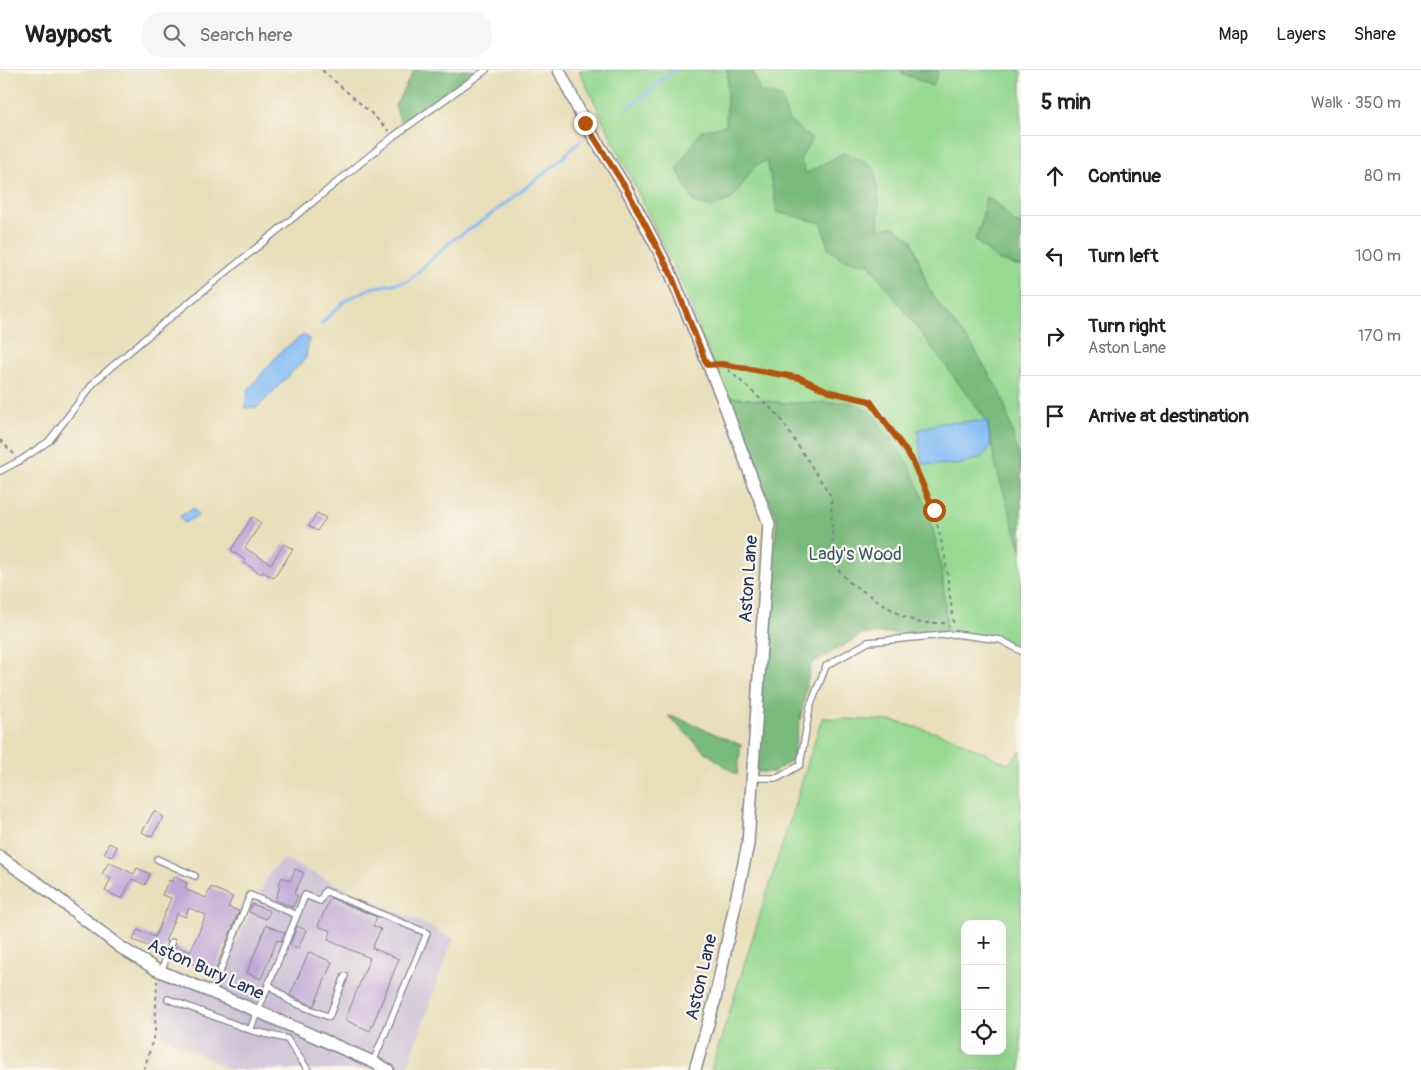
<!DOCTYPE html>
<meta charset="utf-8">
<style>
:root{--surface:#fff;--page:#f6f6f6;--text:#202124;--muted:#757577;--line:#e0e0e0}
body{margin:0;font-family:Pangolin,sans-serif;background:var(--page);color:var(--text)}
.controls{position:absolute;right:15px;bottom:15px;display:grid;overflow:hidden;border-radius:10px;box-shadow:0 5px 20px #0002}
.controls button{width:45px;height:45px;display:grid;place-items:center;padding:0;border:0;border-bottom:1px solid var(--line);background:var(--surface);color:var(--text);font:25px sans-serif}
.stop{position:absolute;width:15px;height:15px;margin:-11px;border:4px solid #b45309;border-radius:50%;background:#fff}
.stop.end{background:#b45309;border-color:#fff;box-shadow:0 1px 5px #0008}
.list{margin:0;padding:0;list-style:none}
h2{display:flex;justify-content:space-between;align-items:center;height:65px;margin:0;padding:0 20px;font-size:21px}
h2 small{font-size:16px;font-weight:400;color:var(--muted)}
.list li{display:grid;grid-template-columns:32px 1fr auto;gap:15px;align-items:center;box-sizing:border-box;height:80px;padding:0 20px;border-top:1px solid var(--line)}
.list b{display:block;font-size:19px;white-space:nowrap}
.list p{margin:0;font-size:16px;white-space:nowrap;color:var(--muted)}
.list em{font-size:16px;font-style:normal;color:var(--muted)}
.icon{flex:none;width:28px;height:28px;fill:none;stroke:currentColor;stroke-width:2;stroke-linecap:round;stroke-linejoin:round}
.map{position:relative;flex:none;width:1021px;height:1000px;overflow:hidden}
header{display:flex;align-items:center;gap:30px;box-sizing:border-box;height:70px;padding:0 25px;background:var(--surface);border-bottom:1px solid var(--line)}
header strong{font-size:24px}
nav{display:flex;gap:28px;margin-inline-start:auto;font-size:18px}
.search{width:350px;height:45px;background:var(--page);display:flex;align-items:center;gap:12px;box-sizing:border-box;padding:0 18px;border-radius:20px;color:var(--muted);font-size:19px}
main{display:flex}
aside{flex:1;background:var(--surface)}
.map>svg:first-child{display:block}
.industrial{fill:#cabfd6}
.green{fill:#96d991;stroke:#588478;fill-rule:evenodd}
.forest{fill:#78b97b;stroke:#4a746c}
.water{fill:#84bdf5;stroke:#5076aa}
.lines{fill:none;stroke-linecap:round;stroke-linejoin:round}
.stream{stroke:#84bdf5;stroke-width:3}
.building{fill:#c1a7d7}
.lane-casing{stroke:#82868c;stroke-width:8}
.street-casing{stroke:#82868c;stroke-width:14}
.path{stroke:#82868c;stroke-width:2;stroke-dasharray:4 4;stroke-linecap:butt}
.lane{stroke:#fff;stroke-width:5.5}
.street{stroke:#fff;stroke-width:11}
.route{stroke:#b45309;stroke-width:6}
.labels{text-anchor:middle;stroke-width:4.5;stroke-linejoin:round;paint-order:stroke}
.park-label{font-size:18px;fill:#3a5a6b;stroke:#fbf7ec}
.street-label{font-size:18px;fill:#1b2f5e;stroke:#fbf7ec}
</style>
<header>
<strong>Waypost</strong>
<div class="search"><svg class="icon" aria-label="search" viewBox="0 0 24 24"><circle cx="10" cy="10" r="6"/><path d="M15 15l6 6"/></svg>Search here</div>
<nav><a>Map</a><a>Layers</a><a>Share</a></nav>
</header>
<main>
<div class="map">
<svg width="1021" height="1000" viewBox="0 0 1021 1000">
<rect width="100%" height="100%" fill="#fbf7ec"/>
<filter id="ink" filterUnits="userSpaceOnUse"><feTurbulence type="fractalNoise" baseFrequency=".02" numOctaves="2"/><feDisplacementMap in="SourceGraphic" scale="10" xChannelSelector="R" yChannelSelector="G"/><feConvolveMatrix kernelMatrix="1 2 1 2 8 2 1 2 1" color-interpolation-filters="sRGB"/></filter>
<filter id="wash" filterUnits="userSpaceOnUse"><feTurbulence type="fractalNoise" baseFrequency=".0096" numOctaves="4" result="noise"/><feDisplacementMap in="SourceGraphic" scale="20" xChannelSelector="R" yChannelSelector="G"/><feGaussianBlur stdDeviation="1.12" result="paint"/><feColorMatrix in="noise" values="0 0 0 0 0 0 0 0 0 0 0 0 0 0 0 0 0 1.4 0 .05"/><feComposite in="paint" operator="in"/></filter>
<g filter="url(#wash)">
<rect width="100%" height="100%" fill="#e8deba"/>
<!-- industrial -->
<path class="industrial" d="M283,789l152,70 18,10 -47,131h-176l-75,-38 5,-63 54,19 57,-118z"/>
<!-- green -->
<path class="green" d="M579,0h442v579l-20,-11 -54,-7 -5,-61 -156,-167 -56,-6 -18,-33 -27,-74z
M822,648l71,3 55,15 60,28 13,-13v319h-310zM965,854h37v127h-37z"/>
<!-- forest -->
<path class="forest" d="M414,0h60l-43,33 -31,18 -5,-15z
M728,0h24l8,22 21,5 8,24 23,18 -12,20 6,14 39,-21 29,16 5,32 -1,29 16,-2 18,13 16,47 15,23 30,37 29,49 19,69v85l-25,-83 -9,-46 -118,-157 -26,-5 -15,-10 -6,-26 -45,-11 -10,-52 -12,6 -22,32 -20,9 -19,-5 -17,-33 24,-38 25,-6z
M901,0h36l1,4 -6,12 -30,-13z
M986,127l14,9 13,16 8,3v42l-24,-7 -22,-20 6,-16z
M730,327l56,6 64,-1 20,9 39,54 20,47 13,58 5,61 -84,3 -52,30 -19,96 -18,12h-18l10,-161 11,-91z
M668,646l10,2 63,27 -4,30 -33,-24z"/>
<!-- water -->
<path class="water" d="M303,265l6,4 -3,19 -48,49 -13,1 3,-18 33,-39z
M987,351l4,25 -9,11 -24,8 -36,-1 -4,-34 23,-7z
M194,438l4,8 -14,7 -4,-7z"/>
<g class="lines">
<!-- stream -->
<path class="stream" d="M626,39c18,-12 31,-27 49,-39
M321,254l25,-24 25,-12 37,-7 42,-39 35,-23 70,-54 25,-24"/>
</g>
<g id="blocks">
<!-- building -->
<path class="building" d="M317,443l9,5 -9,13 -8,-5z
M252,447l9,6 -16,25 26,16 13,-20 9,5 -19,29 -11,-6 -2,2 -18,-12 2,-2 -14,-10z
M154,741l10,6 -13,20 -9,-5z
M109,773l8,4 -5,10 -8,-3z
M109,792l25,12 3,-6 13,6 -5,11 -13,-6 -10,20 -17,-8 6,-13 -9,-4z
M295,799l9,4 -10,21 4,2 -5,11 -18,-7 5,-13 -2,-1 4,-9 8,4z
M174,807l13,6 -2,5 2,2 19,8 5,-11 22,10 -5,10 11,4 -25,62 -42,-18 4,-9 14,6 16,-37 -17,-7 -4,9 -8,-4 -12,28 2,1 -4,10 -30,-12 4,-10 18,7 16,-39 -9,-3 7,-15 3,2z
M330,828l47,19 -4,9 8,3 -9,19 27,11 -29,72 -25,-11 25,-62 -42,-18 3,-9 -13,-5z
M252,834l18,7 -4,8 -17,-7z
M266,855l19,8 -4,8 -4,-1 -16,39 -14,-6z
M297,856l9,4 -8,19 -8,-4z
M309,882l23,10 -18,44 -24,-11z"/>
</g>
</g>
<g filter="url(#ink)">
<use href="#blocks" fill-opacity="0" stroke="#82868c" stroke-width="1"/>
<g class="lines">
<defs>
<path id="lane" d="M0,401l21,-11 28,-19 47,-61 59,-50 239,-194 92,-66
M752,708h26l22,-13 10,-58 16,-41 42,-24 87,-8 46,6 20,11
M157,789l38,17
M161,902l11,-30
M268,914l22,17 39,16 16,-41
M212,922l38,-97 47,20
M168,929l82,31 37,9 21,31
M250,960l55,-135 15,6 5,-10 102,42 -54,129"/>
<path id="street" d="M559,0l26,53 42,67 44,84 51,124 47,126 -21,320 -33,155 -20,71
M0,787l42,29 78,61 37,23 100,41 116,51 15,8"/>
</defs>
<!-- lane casing -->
<use href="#lane" class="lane-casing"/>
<!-- street casing -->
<use href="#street" class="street-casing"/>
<!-- path -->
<path class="path" d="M322,0l49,43 18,18
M721,294l79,14 30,14 40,9 41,57 23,53 11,46 9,70
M722,294l56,51 53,81 2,68 17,19 52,33 19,7h23l5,4
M0,370l15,15
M144,1000l11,-38 2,-51"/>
<!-- lane -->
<use href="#lane" class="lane"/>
<!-- street -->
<use href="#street" class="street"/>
</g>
</g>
<g class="lines" filter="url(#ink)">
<!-- route -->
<path class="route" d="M585,53l42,67 44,84 36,91 15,-1 78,14 30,14 40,9 41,57 23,52"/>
</g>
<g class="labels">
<!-- park labels -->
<g class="park-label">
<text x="855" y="490">Lady's Wood</text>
</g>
<!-- street labels -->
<g class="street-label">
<text transform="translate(748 509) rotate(-86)" y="6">Aston Lane</text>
<text transform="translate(206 899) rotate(24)" y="6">Aston Bury Lane</text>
<text transform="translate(701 907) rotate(-77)" y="6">Aston Lane</text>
</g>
</g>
</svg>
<div class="controls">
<button>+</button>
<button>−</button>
<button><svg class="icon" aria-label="locate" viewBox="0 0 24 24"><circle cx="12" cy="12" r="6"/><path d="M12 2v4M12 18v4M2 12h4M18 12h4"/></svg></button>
</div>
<div class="stop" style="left:934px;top:440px"></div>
<div class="stop end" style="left:585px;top:53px"></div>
</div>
<aside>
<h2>5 min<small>Walk · 350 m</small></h2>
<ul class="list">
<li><svg class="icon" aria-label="ahead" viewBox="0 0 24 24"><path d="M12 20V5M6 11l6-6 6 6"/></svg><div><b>Continue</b></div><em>80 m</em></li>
<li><svg class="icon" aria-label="left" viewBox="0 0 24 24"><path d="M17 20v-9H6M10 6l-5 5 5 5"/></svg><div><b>Turn left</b></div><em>100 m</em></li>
<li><svg class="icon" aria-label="right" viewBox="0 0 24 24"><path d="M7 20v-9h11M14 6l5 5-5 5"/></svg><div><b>Turn right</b><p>Aston Lane</p></div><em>170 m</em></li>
<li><svg class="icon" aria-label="arrive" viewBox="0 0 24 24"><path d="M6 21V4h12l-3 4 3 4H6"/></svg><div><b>Arrive at destination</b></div></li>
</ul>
</aside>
</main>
